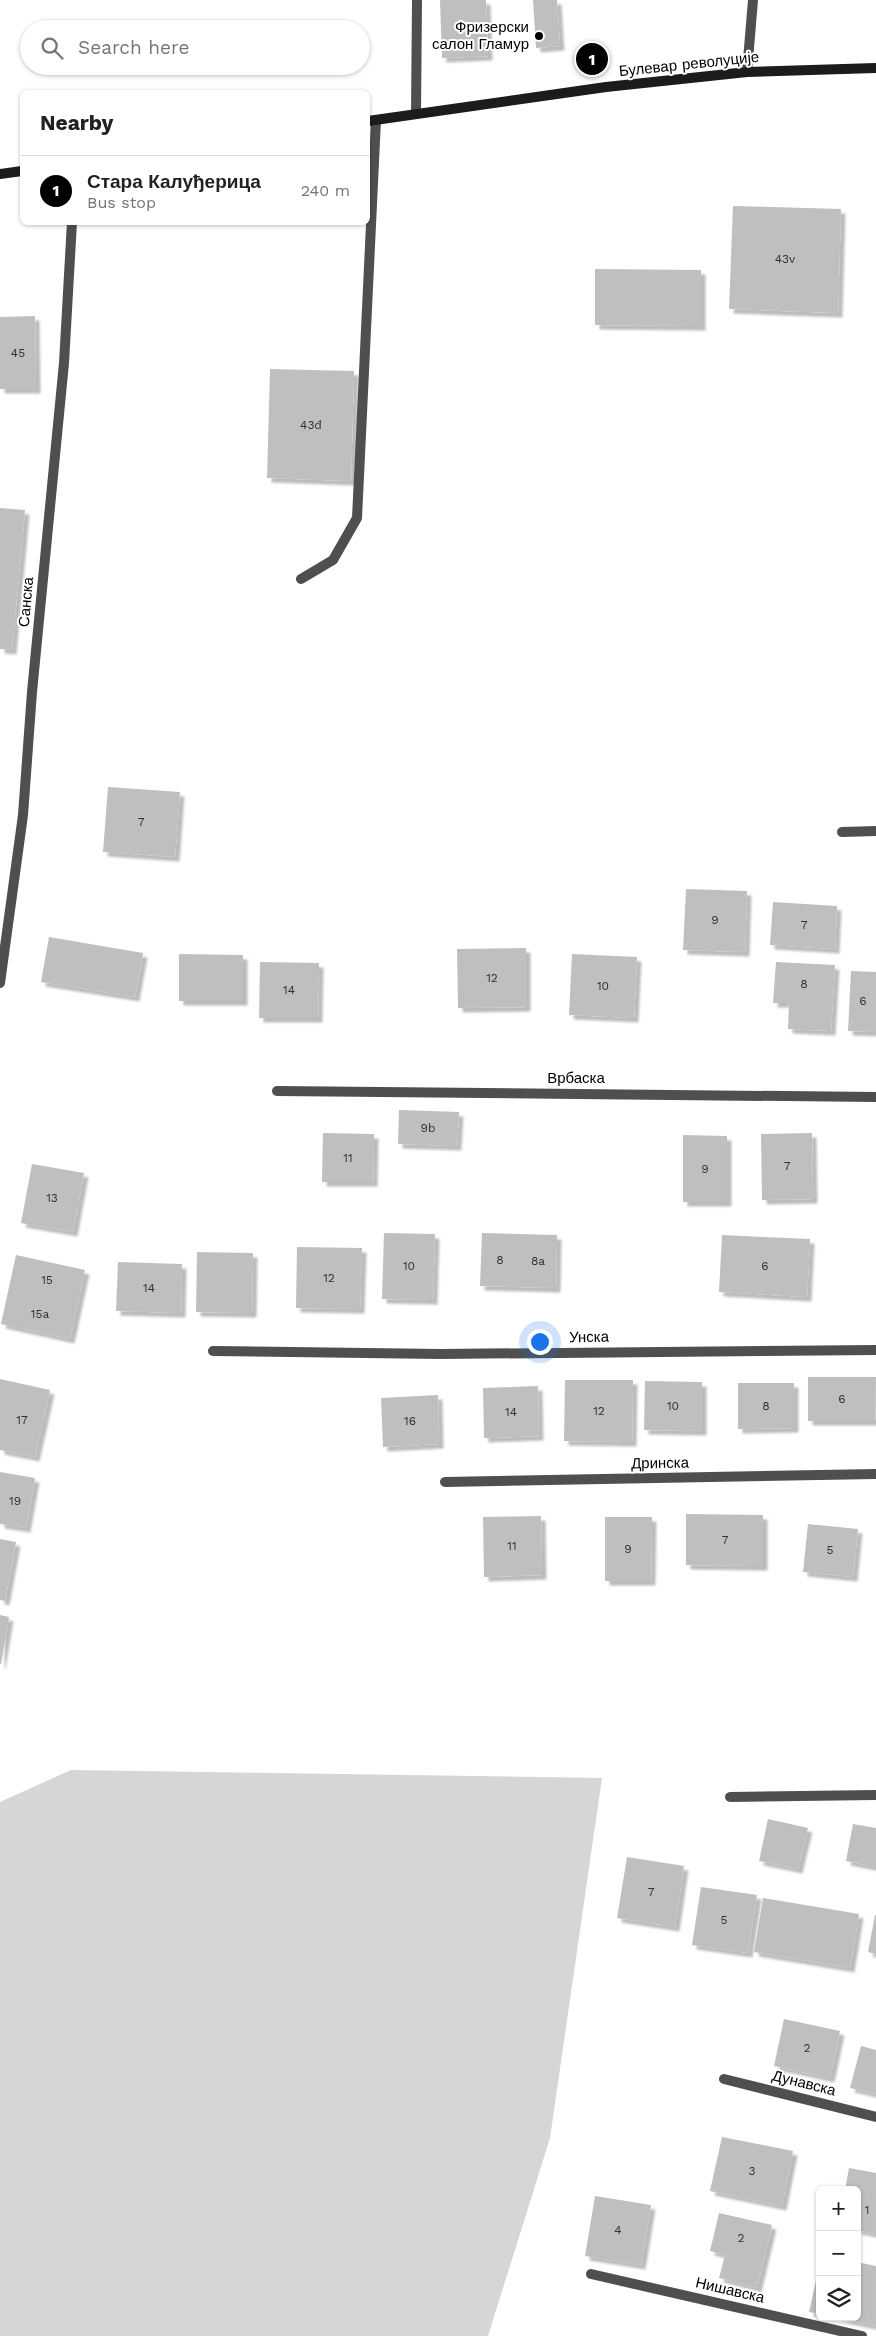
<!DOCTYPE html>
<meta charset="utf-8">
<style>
:root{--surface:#fff;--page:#f2f2f2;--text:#202124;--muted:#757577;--line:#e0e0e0;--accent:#000}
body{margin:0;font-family:"Work Sans",sans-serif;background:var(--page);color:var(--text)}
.controls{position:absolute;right:15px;bottom:15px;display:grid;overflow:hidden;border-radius:8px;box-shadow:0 1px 4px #0004}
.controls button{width:45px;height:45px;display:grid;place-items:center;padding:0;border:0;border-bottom:1px solid var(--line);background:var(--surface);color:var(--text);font:25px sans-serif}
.you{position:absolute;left:539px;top:1341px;width:18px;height:18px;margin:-12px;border:4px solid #fff;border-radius:50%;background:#1a73e8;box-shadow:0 0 0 8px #1a73e833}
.badge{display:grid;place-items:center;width:32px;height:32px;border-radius:50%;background:var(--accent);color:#fff;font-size:16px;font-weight:700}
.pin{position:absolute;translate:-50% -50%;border:2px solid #fff;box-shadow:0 1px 5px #0006}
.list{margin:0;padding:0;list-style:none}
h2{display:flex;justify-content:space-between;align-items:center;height:65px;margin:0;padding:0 20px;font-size:21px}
h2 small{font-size:16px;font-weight:400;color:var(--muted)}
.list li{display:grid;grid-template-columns:32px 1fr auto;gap:15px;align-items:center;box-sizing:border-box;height:70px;padding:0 20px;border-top:1px solid var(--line)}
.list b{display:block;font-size:19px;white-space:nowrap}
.list p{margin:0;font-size:16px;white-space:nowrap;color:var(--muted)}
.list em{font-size:16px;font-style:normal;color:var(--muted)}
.icon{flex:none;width:28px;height:28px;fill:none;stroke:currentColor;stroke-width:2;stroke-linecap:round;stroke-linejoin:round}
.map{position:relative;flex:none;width:876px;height:2336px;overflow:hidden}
.search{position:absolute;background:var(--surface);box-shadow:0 1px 4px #0004;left:20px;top:20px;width:350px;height:55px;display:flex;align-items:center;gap:12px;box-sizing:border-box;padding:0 18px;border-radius:28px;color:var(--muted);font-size:19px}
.panel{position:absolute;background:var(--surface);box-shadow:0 1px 4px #0004;left:20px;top:90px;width:350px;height:135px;border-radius:8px}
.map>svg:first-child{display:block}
.green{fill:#d6d6d6}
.building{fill:#bfbfbf;filter:url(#shadow)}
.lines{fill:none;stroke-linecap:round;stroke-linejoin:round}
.minor{stroke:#4f4f4f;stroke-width:10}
.secondary{stroke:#1c1c1c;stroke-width:10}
.poi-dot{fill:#000;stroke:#fff;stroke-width:2}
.labels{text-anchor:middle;stroke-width:4;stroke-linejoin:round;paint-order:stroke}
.number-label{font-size:12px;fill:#303030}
.poi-label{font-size:15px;fill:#000;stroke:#fff;text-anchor:end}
.street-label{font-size:15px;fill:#000;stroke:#fff}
</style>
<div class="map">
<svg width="876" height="2336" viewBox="0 0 876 2336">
<defs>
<filter id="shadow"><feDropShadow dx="4.5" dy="4.5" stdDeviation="1" flood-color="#0004"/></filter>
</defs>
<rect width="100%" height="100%" fill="#fff"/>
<!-- green -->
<path class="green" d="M71,1770l531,8 -52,360 -62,198h-488v-534z"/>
<!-- building -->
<path class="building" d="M440,0h46l2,56 -46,2z
M533,0h24l3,46 -24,2z
M733,206l108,3 -3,104 -109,-4z
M595,269l106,1v56l-106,-1z
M35,316l1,73h-36v-72z
M270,369l84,2 -3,110 -84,-3z
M0,508l25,2 -13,140 -12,-1z
M108,787l72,5 -5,65 -72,-5z
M686,889l61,2 -2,61 -62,-2z
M773,902l64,4 -2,43 -65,-4z
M49,937l94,16 -8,44 -94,-15z
M526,948v59l-68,1 -1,-59z
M179,954l64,1v46h-64z
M572,954l65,3 -3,61 -65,-3z
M260,962l59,1 -1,55h-59z
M776,962l59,3 -4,66 -43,-2 1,-26h-16z
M851,971l25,1v60l-28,-1z
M399,1110l60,2 -2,34 -59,-2z
M323,1133l51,1 -1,48h-51z
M812,1133l1,66 -51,1 -1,-66z
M683,1135l44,1v66h-44z
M32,1164l52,9 -11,59 -52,-9z
M384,1233l51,1 -2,66 -51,-1z
M482,1233l75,2 -1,53 -76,-2z
M722,1235l88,4 -3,58 -88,-5z
M297,1247l65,1 -2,61 -64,-1z
M197,1252l56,1 -1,60 -56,-1z
M16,1255l69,15 -15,69 -69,-15z
M118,1262l64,2 -1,49 -65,-2z
M808,1377h68l-1,44h-67z
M0,1379l50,11 -15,67 -35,-7z
M565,1380h68l-1,62 -68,-1z
M645,1381l57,1v49l-58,-1z
M738,1383h56v45l-56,1z
M538,1386l1,50 -55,2 -1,-50z
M438,1395l1,49 -56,3 -2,-49z
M0,1472l35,6 -9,50 -26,-4z
M686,1514l77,1v51l-77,-1z
M541,1516l1,59 -58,2 -1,-60z
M605,1517h47l-1,64h-46z
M808,1524l50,5 -5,48 -50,-5z
M0,1539l16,3 -11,59 -5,-1z
M0,1615l9,2 -8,47h-1z
M768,1819l40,9 -10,41 -39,-8z
M853,1824l23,4v39l-30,-6z
M627,1857l57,9 -9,61 -58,-9z
M701,1887l56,8 -9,58 -56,-8z
M763,1898l96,16 -9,54 -96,-16z
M875,1915h1v39l-8,-2z
M784,2019l56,12 -10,47 -56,-12z
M861,2046l15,4v44l-26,-6z
M722,2137l71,14 -11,55 -72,-15z
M849,2168l27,5v61l-19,-4v-40h-12z
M595,2196l56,9 -10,60 -56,-9z
M719,2213l53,12 -15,63 -38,-10 6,-23 -15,-4z
M857,2262l19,4v60l-38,-8 19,-1z
M819,2267l1,1v46l-11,-2z"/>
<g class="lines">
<!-- minor -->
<path class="minor" d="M747,72l6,-72
M416,114l1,-114
M301,579l32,-19 24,-42 19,-398
M842,832l34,-1
M0,983l23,-168 9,-123 32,-329 8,-141
M277,1091l599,6
M213,1351l227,3 436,-4
M445,1482l431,-8
M730,1797l146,-2
M724,2079l152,38
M591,2274l271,62"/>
<!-- secondary -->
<path class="secondary" d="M368,121l238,-34 141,-15 129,-4
M0,174l22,-3"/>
</g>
<!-- markers -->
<circle class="poi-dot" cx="539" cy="36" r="5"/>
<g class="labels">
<!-- number labels -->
<g class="number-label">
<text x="785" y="263">43v</text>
<text x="18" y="357">45</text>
<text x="311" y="429">43đ</text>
<text x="141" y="826">7</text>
<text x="715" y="924">9</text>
<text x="804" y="929">7</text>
<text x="492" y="982">12</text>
<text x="804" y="988">8</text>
<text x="603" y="990">10</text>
<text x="289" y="994">14</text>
<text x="863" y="1005">6</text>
<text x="428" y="1132">9b</text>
<text x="348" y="1162">11</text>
<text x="787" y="1170">7</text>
<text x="705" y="1173">9</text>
<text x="52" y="1202">13</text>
<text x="500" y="1264">8</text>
<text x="538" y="1265">8a</text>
<text x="409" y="1270">10</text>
<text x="765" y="1270">6</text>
<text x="329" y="1282">12</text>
<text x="47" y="1284">15</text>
<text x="149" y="1292">14</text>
<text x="40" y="1318">15a</text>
<text x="842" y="1403">6</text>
<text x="673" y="1410">10</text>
<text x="766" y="1410">8</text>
<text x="599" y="1415">12</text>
<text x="511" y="1416">14</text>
<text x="22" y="1424">17</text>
<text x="410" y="1425">16</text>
<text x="15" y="1505">19</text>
<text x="725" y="1544">7</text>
<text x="512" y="1550">11</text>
<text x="628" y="1553">9</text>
<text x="830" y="1554">5</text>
<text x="651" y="1896">7</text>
<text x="724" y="1924">5</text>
<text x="807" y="2052">2</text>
<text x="752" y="2175">3</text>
<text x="867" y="2214">1</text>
<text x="618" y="2234">4</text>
<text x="741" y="2242">2</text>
</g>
<!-- poi labels -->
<g class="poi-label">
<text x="529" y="32">Фризерски<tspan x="529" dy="17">салон Гламур</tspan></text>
</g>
<!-- street labels -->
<g class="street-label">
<text transform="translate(689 64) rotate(-6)" y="5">Булевар револуције</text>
<text transform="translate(26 602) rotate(-85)" y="5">Санска</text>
<text x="576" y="1083">Врбаска</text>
<text transform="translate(589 1337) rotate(-1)" y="5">Унска</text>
<text transform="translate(660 1463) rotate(-1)" y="5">Дринска</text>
<text transform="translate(804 2083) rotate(14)" y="5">Дунавска</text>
<text transform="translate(730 2290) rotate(13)" y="5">Нишавска</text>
</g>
</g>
</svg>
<div class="controls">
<button>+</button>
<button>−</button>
<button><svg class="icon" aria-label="layers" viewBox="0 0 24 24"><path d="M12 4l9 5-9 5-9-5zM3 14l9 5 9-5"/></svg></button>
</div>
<div class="you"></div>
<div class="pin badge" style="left:592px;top:59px">1</div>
<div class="search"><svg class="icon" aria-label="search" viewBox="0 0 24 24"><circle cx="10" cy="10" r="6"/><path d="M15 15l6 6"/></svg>Search here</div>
<section class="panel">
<h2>Nearby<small></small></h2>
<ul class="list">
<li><span class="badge">1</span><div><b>Стара Калуђерица</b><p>Bus stop</p></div><em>240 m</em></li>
</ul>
</section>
</div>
